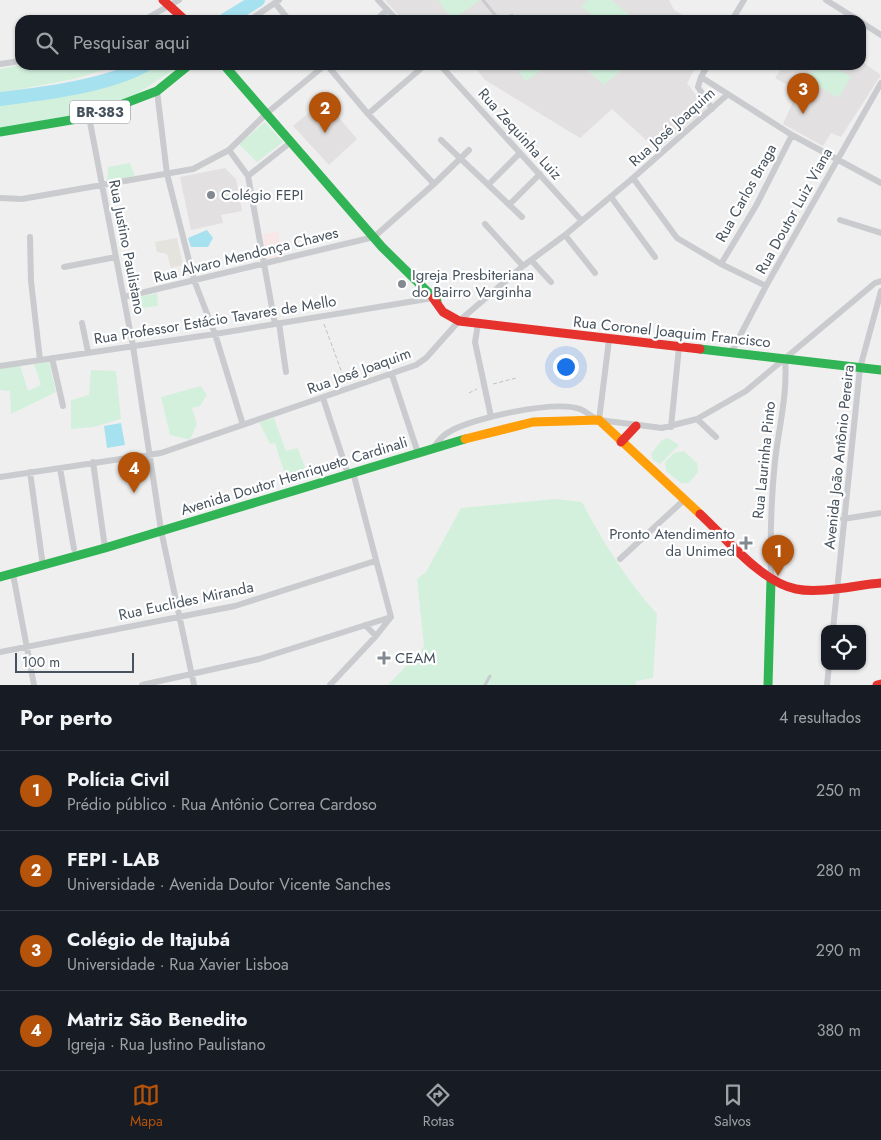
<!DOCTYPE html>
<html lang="pt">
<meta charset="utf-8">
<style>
:root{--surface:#171b24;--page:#242831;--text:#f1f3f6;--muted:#9ea1a6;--line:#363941;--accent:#b45309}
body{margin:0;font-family:Jost,sans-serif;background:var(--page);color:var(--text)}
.controls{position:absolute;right:15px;bottom:15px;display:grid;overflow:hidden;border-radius:10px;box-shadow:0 1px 4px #0004}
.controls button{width:45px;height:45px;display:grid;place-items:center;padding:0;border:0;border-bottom:1px solid var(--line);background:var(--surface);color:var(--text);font:25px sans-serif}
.scale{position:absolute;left:15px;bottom:12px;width:119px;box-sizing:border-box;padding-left:5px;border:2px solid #46525d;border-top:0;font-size:14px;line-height:18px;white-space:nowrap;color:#46525d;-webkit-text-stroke:4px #fff;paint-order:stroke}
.you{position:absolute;left:565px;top:366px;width:18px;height:18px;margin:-12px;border:4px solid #fff;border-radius:50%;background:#1a73e8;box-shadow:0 0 0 8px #1a73e833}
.badge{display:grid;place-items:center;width:32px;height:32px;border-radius:50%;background:var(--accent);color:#fff;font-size:16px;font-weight:700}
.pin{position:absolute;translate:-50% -41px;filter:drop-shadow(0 1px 2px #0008)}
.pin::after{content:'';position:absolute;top:26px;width:18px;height:15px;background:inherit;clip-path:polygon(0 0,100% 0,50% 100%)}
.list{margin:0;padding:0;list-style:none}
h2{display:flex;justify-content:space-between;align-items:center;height:65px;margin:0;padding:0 20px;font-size:21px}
h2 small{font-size:16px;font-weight:400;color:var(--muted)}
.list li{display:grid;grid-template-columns:32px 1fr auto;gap:15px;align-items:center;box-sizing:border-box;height:80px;padding:0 20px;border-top:1px solid var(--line)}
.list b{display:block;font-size:19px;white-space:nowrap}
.list p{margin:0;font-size:16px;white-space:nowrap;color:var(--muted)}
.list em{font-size:16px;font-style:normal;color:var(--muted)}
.icon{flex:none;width:28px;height:28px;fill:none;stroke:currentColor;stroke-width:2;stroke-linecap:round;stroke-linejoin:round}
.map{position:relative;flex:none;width:881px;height:685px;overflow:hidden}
.search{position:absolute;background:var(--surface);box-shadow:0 1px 4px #0004;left:15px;right:15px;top:15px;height:55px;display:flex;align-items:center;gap:12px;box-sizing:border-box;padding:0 18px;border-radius:15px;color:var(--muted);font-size:19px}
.sheet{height:385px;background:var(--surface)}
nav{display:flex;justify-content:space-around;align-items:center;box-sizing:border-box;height:70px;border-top:1px solid var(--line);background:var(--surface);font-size:14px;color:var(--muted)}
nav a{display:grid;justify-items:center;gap:2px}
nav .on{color:var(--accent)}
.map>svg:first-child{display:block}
.commercial{fill:#e5e3dd}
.education{fill:#e2e0e1}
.medical{fill:#f7e7e6}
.green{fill:#d3f0dd}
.water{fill:#a6e1ef}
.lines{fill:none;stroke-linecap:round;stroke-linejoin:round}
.river{stroke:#a6e1ef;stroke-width:14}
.path{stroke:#b6c4bf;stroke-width:1;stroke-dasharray:4 2.5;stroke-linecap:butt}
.lane{stroke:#c9cbce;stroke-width:3}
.street{stroke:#c9cbce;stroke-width:6}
.fast{stroke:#30b455;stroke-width:9}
.slow{stroke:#ff9f0a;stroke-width:9}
.jam{stroke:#e5322d;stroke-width:9}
.poi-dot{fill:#828990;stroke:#fff;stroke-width:2}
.labels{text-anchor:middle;stroke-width:4.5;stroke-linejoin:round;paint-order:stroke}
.shield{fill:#fff;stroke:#7e868e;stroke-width:1}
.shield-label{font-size:14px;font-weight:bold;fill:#46525d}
.street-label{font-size:15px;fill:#46525d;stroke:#fff}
.poi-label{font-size:15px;fill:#46525d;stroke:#fff;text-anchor:start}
</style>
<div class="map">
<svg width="881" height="685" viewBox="0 0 881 685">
<rect width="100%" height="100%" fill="#f0efef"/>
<!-- commercial -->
<path class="commercial" d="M177,238l6,27 -12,3 -4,-14 -10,-2 -2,-10z"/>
<!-- education -->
<path class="education" d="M385,0h284l5,10 18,10h-289z
M861,61l20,14 -40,62 -10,-4 -8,13 -40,-22 15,-33 -23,-13 7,-11 -1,-2h80z
M473,65h224l-10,18 19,26 -49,41 -45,-41 -32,29 -95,-58z
M324,100l33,39 -28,26 -36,-39z
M225,168l11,11 6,32 -21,4 2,8 -32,7 -11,-53z"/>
<!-- medical -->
<path class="medical" d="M278,232l4,24 -16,4 -3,-26z"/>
<!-- green -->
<path class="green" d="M438,0h40l1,1 -27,19z
M587,0h25l17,15 -4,5h-28l-16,-14z
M20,65h100l-46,14 -74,14v-24z
M154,65h27l-46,30 -45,17 -90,16v-27l131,-24z
M514,65h34l-22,16z
M582,65h44l-22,20z
M815,65h17l19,12 -13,21 -32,-20z
M265,122l18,20 -26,20 -18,-18z
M130,163l5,13 -28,5 1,-14z
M157,293l1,13 -26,3 -1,-10z
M49,362l7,30 -45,22 -1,-23 -10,-1v-22l20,-3 8,26 13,-6 -7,-21z
M91,370l25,1 5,48 -28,8 -22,2v-29l18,-5z
M201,386l6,9 -7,11 -8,2 5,16 -7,16 -20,-5 -9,-38z
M274,418l12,33 12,-3 11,31 -21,6 -13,-42 -5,1 -11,-22z
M668,438l11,7 -19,19 -7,-4 -2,-6 11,-14z
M684,451l13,12 1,9 -9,11h-8l-15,-12 -1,-9 9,-9z
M555,499l27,3c22,42 44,77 75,112l-4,64 -17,3v4h-248l36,-38 -7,-68 9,-7 35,-64z"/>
<!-- water -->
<path class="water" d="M207,230l6,8 -5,9h-17l-3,-9z
M121,423l4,22 -18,3 -3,-22z"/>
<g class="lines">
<!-- river -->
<path class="river" d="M225,20l33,-20
M0,99c42,-5 108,-13 145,-34"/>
<!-- path -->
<path class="path" d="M324,324l21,57
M493,384l23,-6
M469,393l8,-4"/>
<!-- lane -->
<path class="lane" d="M483,0l16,20
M503,20l9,-5
M485,685l5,-9"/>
<!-- street -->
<path class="street" d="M378,0l19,20
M826,0l32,20
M275,3l14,17
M144,20l35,-20
M250,20l29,-20
M376,20l11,-10
M732,20l12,-20
M861,22l20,13
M0,64l20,-3
M327,65l41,49 66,70
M440,65l141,155
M701,77l7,-12
M157,91l10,83 27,106 21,54 28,91
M712,109l-14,-22 3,-10 91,58 89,48
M368,114l57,-49
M89,117l44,229 28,184 33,155
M441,140l81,77
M229,150l19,26 27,148
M248,176l43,-34
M633,178l44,60 44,26 45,22
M488,185l32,-32
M611,197l44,60
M0,198l22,1 171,-30 36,-19 38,-37 58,-48
M509,205l31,-31
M840,220l41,13
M485,224l38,42
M565,235l30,38
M30,237l1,44 9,79
M531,260l20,22
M721,264l36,-60 35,-69
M64,267l52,-10
M124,297l250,-60 60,-53 35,-34
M82,323l6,29
M279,323l7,49
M478,324l-3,18 16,75
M609,340l-10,80 63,8 35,-9 49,-28 129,-108 6,-2
M731,353l35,-67 115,-203
M52,358l11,48
M0,366l215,-32 218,-36
M392,375l26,78
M323,398l25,76
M697,419l19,18
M671,427l8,-80
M433,448c5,-6 8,-12 16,-16 23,-14 105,-32 131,-23 5,2 11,7 16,10
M93,462l12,86
M60,468l14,81
M30,472l13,94
M353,472l38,145
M0,477l161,-24 255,-88 10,-7 33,-37 64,-55 42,-31 68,-57 94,-83
M843,519l38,-6
M620,559l64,-59
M13,574l21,111
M771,580c-1,-40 0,-80 4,-119 4,-35 13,-68 10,-103
M365,625l11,11
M833,629l27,-261 21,-77
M0,652l235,-46 140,-45
M142,685l117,-26 132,-42
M330,685l46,-49 15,-19
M827,685l2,-19"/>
<!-- fast -->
<path class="fast" d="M224,65l158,182 55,54
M0,132l89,-15 68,-26 32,-26
M700,349l181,21
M0,577l105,-29 360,-109
M768,685l3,-105"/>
<!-- slow -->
<path class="slow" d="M465,439l68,-17 66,-2 101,94"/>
<!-- jam -->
<path class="jam" d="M163,0l22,20
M433,298l10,14 16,9 241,28
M621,442l15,-16
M700,514c26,24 61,68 96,75 24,5 60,-4 85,-6
M877,685l4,-1"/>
</g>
<!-- markers -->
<g class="poi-dot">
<circle cx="211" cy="195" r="5"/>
<circle cx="402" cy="284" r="5"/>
<path d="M743.5 535.5h5v5h5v5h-5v5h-5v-5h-5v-5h5z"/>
<path d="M381.5 650.5h5v5h5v5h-5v5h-5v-5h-5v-5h5z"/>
</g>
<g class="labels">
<!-- shield labels -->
<rect class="shield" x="70" y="100.5" width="60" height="23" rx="4"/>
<g class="shield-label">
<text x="100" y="117">BR-383</text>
</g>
<!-- street labels -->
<g class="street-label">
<text transform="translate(672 127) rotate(-42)" y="5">Rua José Joaquim</text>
<text transform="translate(520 134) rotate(48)" y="5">Rua Zequinha Luiz</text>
<text transform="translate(746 193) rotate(-61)" y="5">Rua Carlos Braga</text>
<text transform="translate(794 211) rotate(-61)" y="5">Rua Doutor Luiz Viana</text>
<text transform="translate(127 247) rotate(79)" y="5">Rua Justino Paulistano</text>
<text transform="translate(246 255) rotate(-14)" y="5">Rua Alvaro Mendonça Chaves</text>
<text transform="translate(215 320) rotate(-9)" y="5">Rua Professor Estácio Tavares de Mello</text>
<text transform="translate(672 332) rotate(6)" y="5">Rua Coronel Joaquim Francisco</text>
<text transform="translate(359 371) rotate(-20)" y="5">Rua José Joaquim</text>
<text transform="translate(839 457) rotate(-84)" y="5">Avenida João Antônio Pereira</text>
<text transform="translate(764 460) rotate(-84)" y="5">Rua Laurinha Pinto</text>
<text transform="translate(294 476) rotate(-17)" y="5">Avenida Doutor Henriqueto Cardinali</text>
<text transform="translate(186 601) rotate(-12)" y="5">Rua Euclides Miranda</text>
</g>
<!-- poi labels -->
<g class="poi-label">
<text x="221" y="200">Colégio FEPI</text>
<text x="412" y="280">Igreja Presbiteriana<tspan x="412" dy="17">do Bairro Varginha</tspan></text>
<text x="735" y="539" text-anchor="end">Pronto Atendimento<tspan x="735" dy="17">da Unimed</tspan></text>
<text x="395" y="663">CEAM</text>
</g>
</g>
</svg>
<div class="controls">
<button><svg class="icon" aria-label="locate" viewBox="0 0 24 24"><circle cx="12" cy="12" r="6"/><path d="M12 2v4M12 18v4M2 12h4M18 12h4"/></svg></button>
</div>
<div class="scale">100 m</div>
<div class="you"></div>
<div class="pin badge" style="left:778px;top:576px">1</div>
<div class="pin badge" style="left:325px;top:133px">2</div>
<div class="pin badge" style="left:803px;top:114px">3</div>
<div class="pin badge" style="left:134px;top:493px">4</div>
<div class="search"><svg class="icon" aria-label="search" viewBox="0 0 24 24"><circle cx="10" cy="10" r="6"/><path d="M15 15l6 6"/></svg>Pesquisar aqui</div>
</div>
<section class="sheet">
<h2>Por perto<small>4 resultados</small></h2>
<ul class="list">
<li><span class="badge">1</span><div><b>Polícia Civil</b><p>Prédio público · Rua Antônio Correa Cardoso</p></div><em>250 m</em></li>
<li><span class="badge">2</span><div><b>FEPI - LAB</b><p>Universidade · Avenida Doutor Vicente Sanches</p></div><em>280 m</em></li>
<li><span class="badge">3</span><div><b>Colégio de Itajubá</b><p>Universidade · Rua Xavier Lisboa</p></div><em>290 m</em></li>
<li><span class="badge">4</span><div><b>Matriz São Benedito</b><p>Igreja · Rua Justino Paulistano</p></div><em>380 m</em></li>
</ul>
</section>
<nav>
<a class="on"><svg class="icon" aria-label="map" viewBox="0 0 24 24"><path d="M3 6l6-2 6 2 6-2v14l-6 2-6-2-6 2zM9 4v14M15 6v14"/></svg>Mapa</a>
<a><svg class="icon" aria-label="directions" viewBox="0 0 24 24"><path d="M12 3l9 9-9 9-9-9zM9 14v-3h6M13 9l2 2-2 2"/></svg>Rotas</a>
<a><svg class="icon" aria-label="saved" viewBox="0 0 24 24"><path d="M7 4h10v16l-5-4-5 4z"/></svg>Salvos</a>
</nav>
